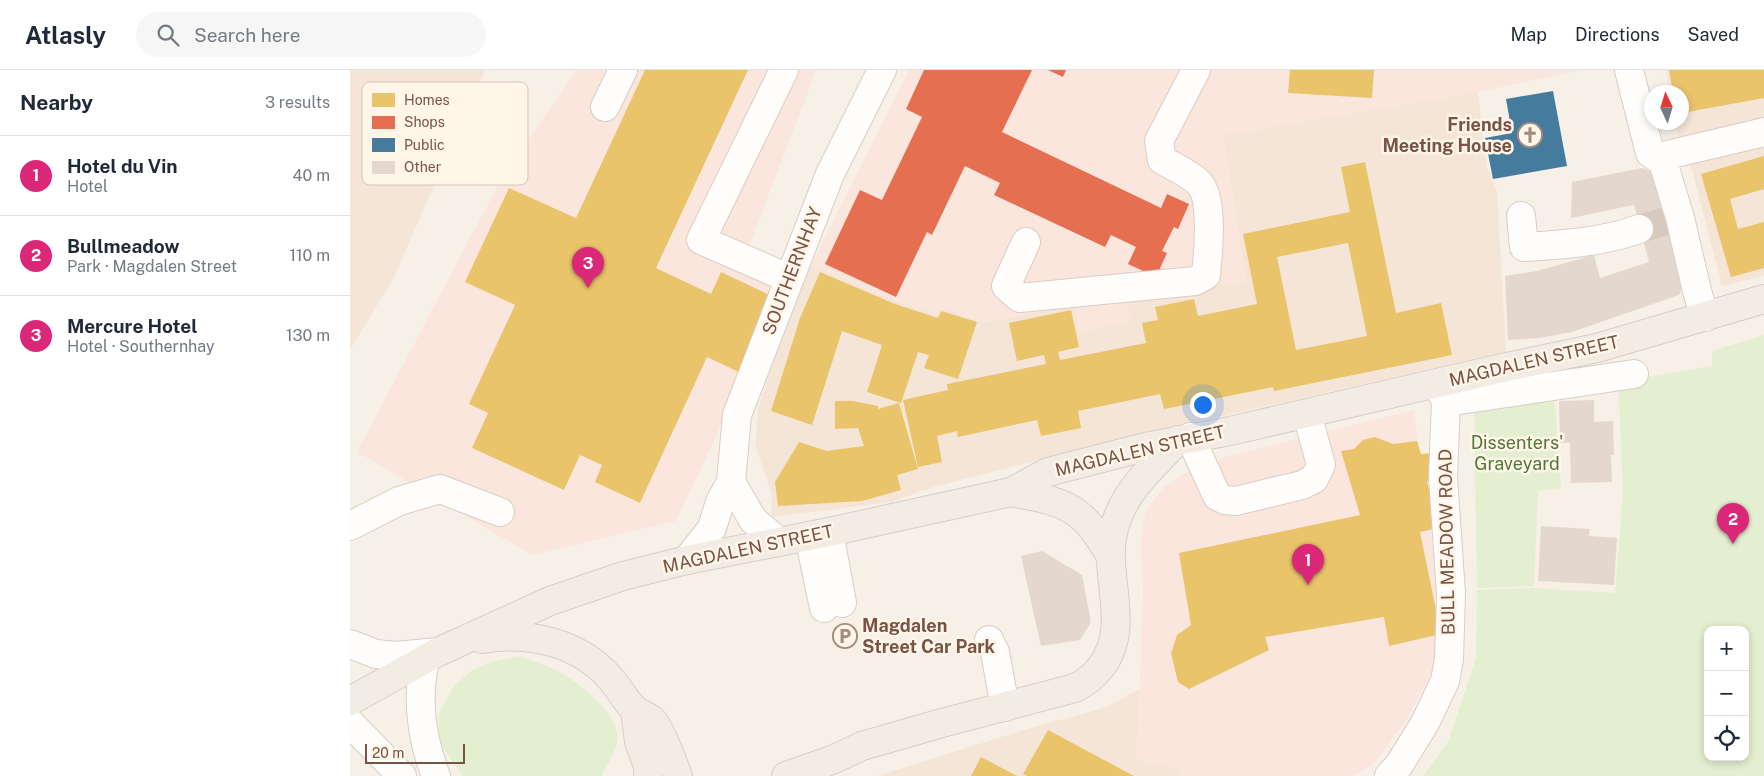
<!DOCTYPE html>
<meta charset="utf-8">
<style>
:root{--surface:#fff;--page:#f6f6f7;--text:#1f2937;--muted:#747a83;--line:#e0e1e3;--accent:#db2777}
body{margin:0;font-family:"Public Sans",sans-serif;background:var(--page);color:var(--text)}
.controls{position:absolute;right:15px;bottom:15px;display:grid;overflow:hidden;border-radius:10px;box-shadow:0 2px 8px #0003}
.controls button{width:45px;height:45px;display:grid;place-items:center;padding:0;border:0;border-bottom:1px solid var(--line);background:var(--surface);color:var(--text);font:25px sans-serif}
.compass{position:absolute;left:1294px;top:15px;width:45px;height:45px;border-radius:50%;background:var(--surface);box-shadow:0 2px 8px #0003;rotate:356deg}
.scale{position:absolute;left:15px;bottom:12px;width:100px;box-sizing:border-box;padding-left:5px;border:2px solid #785445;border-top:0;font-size:14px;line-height:18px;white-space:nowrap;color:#785445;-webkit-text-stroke:4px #fff5e9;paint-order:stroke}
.you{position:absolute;left:852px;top:334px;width:18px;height:18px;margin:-12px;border:4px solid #fff;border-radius:50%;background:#1a73e8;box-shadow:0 0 0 8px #1a73e833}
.badge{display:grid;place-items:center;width:32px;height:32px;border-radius:50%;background:var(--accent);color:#fff;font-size:16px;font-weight:700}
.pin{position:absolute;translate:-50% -41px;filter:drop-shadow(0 1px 2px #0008)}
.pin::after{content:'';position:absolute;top:26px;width:18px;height:15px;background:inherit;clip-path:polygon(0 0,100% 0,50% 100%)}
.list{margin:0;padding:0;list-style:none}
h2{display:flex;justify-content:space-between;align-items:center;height:65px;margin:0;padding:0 20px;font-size:21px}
h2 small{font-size:16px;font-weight:400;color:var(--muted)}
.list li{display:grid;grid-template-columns:32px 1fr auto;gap:15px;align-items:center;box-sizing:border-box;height:80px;padding:0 20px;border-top:1px solid var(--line)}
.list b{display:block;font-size:19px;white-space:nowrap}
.list p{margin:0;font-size:16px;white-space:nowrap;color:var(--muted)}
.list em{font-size:16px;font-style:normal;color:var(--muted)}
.icon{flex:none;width:28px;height:28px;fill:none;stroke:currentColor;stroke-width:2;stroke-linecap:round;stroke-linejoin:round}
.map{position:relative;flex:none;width:1414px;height:706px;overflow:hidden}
header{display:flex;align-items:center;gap:30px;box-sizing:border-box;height:70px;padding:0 25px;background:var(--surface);border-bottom:1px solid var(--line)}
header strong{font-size:24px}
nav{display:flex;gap:28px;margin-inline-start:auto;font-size:18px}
.search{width:350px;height:45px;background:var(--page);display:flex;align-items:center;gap:12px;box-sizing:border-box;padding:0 18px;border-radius:28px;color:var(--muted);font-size:19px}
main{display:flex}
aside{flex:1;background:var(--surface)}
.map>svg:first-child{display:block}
.residential{fill:#f4e5d6}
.commercial{fill:#fbe6dd}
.green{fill:#e4eed0;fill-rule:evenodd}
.homes{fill:#e9c46a;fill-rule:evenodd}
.shops{fill:#e76f51}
.public{fill:#457b9d}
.building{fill:#e4d8ce}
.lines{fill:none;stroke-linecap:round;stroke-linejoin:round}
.minor-tunnel{stroke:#d7c9be;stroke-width:28;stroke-dasharray:28 14;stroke-linecap:butt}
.minor-casing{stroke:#d9cdc5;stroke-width:30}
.major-casing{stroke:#d9cdc6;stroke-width:30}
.minor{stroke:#fefdfb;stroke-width:28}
.major{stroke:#f2ece4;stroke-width:28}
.labels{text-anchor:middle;stroke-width:5;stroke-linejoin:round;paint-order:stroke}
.poi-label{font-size:18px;font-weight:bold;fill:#785445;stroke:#fff5e9;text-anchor:end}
.street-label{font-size:18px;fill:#785445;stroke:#fff5e9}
.park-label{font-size:18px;fill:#507939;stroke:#fff5e9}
.key{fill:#fff5e9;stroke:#d6c5b8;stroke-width:1}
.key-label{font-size:14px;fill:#785445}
</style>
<header>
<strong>Atlasly</strong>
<div class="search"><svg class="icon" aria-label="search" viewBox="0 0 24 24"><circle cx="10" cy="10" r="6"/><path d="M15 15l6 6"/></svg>Search here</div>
<nav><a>Map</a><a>Directions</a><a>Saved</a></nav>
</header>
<main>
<aside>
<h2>Nearby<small>3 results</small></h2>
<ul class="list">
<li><span class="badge">1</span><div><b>Hotel du Vin</b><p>Hotel</p></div><em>40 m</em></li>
<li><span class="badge">2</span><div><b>Bullmeadow</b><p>Park · Magdalen Street</p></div><em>110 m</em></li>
<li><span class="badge">3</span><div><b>Mercure Hotel</b><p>Hotel · Southernhay</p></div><em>130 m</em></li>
</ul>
</aside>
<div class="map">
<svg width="1414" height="706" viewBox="0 0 1414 706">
<rect width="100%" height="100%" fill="#f7f0e7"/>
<!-- residential -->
<path class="residential" d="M0,0h135l-92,209 -43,71z
M1316,0h98v206l-42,10 -30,-116 -13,-29 -3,-18 6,-1v-30h-12z
M1128,22l8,73 11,26 9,161 -394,89 -182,47 -39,14 -119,15 -1,-25 -16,-47 3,-36 21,-63 32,-81 85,36 41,13 2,-7 46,15 89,-17 56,16 -6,-23 122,-17 -23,-146z
M789,619l-2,71 46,10 -3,6h-303l150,-47 80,-22z"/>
<!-- commercial -->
<path class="commercial" d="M227,0h239l-76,201 37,16 -63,154 -38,80 -144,34 -175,-103 148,-280z
M559,0h672l-103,22 -255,43 24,146 -123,18 6,22 -50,11 -6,-27 -89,17 -46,-15 -2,7 -41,-13 -85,-36z
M1064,340l30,218 -12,44 -27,50 -32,43 -20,11h-173l2,-6 -45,-10 6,-169 -2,-48 4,-31 17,-23 23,-16 40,-16z"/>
<!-- green -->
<path class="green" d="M1414,265v441h-341l25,-34 28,-84 1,-68 58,-2 80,5 8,-102 -5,-109 94,-16v-15zM1358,560h37v127h-37z
M1204,324l7,94 -23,3 -4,95 -57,2 -3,-182z
M169,586c10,4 20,7 30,11 23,10 63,39 68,66 3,14 -9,31 -16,43h-138l-24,-34v-30l15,-26 17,-15 20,-9z"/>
<!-- homes -->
<path class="homes" d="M295,0h103l-92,198 55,26 10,-22 55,26 -35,75 -34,-16 -67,146 -45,-21 7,-17 -22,-10 -16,35 -92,-42 16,-35 -19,-9 46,-99 -50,-23 44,-94 67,30z
M940,0h84l-2,28 -84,-5z
M1319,0h95v28l-82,15v-21h-9z
M1414,86v33l-34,10 8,30 26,-7v46l-33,9 -30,-103z
M1015,92l31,151 45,-10 11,52 -178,36 -1,-4 -109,22 -4,-15 -82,17 3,17 -40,8 -4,-16 -79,17 -1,-6 -20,5 5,26 -24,5 -15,-67 45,-10 -1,-6 99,-20 -2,-9 -27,6 -8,-38 62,-13 8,37 -21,5 2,8 86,-17 -4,-20 16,-3 -3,-13 39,-8 4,17 59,-12 -14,-70 107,-22 -9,-45zM998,173l19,93 -71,14 -19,-93z
M470,202l75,32 43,14 3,-7 36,11 -19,57 -34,-11 5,-13 -11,-3 -17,51 -34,-11 15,-47 -40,-14 -30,94 -41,-14 29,-93z
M485,331h18l25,5v3l21,-6 19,66 -21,6 4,15 -39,11 -84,5 -3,-24 24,-40 28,9 37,-5 -6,-18 -23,1z
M1025,367l18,7 24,-3 4,13 11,-1 6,25 -11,3 11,47 -18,4 21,102 -52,12 -5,-29 -119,20 4,13 -80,39 -11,-7 -7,-28 6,-19 14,-10 -12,-72 181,-38 -19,-64 13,-2 9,-9z
M698,660l86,46h-107l-4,-2z
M631,687l36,19h-46z"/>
<!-- shops -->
<path class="shops" d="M574,0h108l-30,62 159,76 6,-14 22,10 -11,25 -4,-2 -12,24 5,2 -11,24 -28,-13 8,-17 -25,-12 -6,12 -111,-52 6,-12 -35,-17 -33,69 -5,-3 -31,65 -71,-33 35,-74 22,10 40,-83 -16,-8z
M698,0h18l-3,7z"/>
<!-- public -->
<path class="public" d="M1203,21l14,75 -74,13 -8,-41 27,-5 -6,-34z"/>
<!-- building -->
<path class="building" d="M1292,98l10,4 15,49 15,68 -3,6 -107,37 -32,6 -32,2 -3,-64 32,-5 57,-16 6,23 49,-16 -15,-57 -63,13 1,-36z
M1244,330v22l19,-1 1,34h-3l1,27 -41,1 -1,-40h-10l-1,-42z
M1191,456l49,3 -1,7 28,2 -3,47 -76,-4z
M692,481l40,24 9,47 -11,18 -39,6 -20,-90z"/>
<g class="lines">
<!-- minor-tunnel -->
<path class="minor-tunnel" d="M1289,159l28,-8"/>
<defs>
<path id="minor" d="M434,0l-83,170 87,38
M1279,0l21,83 13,9
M255,37l18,-37
M1171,146l3,31c38,-2 79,-5 115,-18
M676,172l-20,44 14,12 175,-17 11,-6c2,-22 8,-76 -7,-92 -6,-7 -28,-18 -37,-23l-3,-19 37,-71
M1355,247l-8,-26 -17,-73 -17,-56 4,-7 97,-23
M1096,332l188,-28
M840,367l27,59 8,4 11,1 66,-16 12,-6 7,-14 -14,-51
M381,412l22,38 26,22
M0,456l49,-25 41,-12 60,23
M479,462l13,71
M459,466l15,72
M337,490l25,-32 8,-26 11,-20 6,-67 93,-241 52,-104
M639,570l6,12 10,55
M0,574l26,10 20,2 42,-4
M75,591c-9,38 -3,79 11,115
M0,653l52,53
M1039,706l10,-11 26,-42 20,-42 4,-22 2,-65 -8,-117 3,-75 -8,-18"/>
<path id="major" d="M661,422c22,4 49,8 67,22 13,10 22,25 31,39
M132,569c45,-8 96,3 127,38 10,10 16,24 26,33 5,4 12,6 17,10 9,9 21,43 26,56
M0,631l88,-49 112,-51 73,-25 64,-16 142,-28 182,-40 37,-20 97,-25 85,-16 272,-63 95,-20 167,-49
M285,640l4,32 9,24v10
M436,706l46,-16 30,-14 80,-23 133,-35c11,-5 18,-11 26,-21 31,-41 2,-90 12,-134 9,-41 38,-64 65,-93"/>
</defs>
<!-- minor casing -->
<use href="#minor" class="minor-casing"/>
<!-- major casing -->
<use href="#major" class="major-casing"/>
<!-- minor -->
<use href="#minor" class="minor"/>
<!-- major -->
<use href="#major" class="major"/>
</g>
<!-- icons -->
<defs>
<symbol id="church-ring" viewBox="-11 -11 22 22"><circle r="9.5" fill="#fff5e9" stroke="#a48b7e" stroke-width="1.5"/><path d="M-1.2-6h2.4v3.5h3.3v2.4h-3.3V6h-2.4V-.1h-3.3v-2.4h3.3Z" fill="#a48b7e"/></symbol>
<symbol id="parking-ring" viewBox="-11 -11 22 22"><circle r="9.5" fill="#fff5e9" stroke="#a48b7e" stroke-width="1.5"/><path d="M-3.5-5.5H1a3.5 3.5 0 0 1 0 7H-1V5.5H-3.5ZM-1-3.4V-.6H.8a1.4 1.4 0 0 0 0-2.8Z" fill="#a48b7e"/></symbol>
</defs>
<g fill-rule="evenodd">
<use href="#church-ring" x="1166" y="51" width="28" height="28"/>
<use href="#parking-ring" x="481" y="552" width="28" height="28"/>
</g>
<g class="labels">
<!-- poi labels -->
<g class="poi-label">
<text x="1162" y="61">Friends<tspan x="1162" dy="21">Meeting House</tspan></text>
<text x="512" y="562" text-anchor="start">Magdalen<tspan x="512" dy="21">Street Car Park</tspan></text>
</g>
<!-- street labels -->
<g class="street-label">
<text transform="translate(442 201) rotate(-69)" y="6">SOUTHERNHAY</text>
<text transform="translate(1184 291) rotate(-13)" y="6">MAGDALEN STREET</text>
<text transform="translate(790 381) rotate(-13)" y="6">MAGDALEN STREET</text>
<text transform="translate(1097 472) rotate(-91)" y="6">BULL MEADOW ROAD</text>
<text transform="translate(398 479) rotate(-12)" y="6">MAGDALEN STREET</text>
</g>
<!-- park labels -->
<g class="park-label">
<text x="1167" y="379">Dissenters'<tspan x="1167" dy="21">Graveyard</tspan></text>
</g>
</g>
<!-- legend -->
<rect x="12" y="12" width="166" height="103" rx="8" class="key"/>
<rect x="22" y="23" width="23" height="14" fill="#e9c46a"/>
<rect x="22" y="46" width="23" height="13" fill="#e76f51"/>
<rect x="22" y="68" width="23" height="14" fill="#457b9d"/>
<rect x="22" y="91" width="23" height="13" fill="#e4d8ce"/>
<g class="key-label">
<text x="54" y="35">Homes</text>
<text x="54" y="57">Shops</text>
<text x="54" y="80">Public</text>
<text x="54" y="102">Other</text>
</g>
</svg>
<div class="controls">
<button>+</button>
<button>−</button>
<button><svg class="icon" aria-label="locate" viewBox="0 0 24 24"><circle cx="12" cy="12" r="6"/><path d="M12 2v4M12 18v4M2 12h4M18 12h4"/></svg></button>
</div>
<svg class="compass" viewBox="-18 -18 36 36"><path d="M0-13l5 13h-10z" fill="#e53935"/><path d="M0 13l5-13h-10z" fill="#747a83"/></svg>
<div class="scale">20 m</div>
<div class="you"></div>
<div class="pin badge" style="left:958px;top:515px">1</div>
<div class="pin badge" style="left:1383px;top:474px">2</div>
<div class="pin badge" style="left:238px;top:218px">3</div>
</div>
</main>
